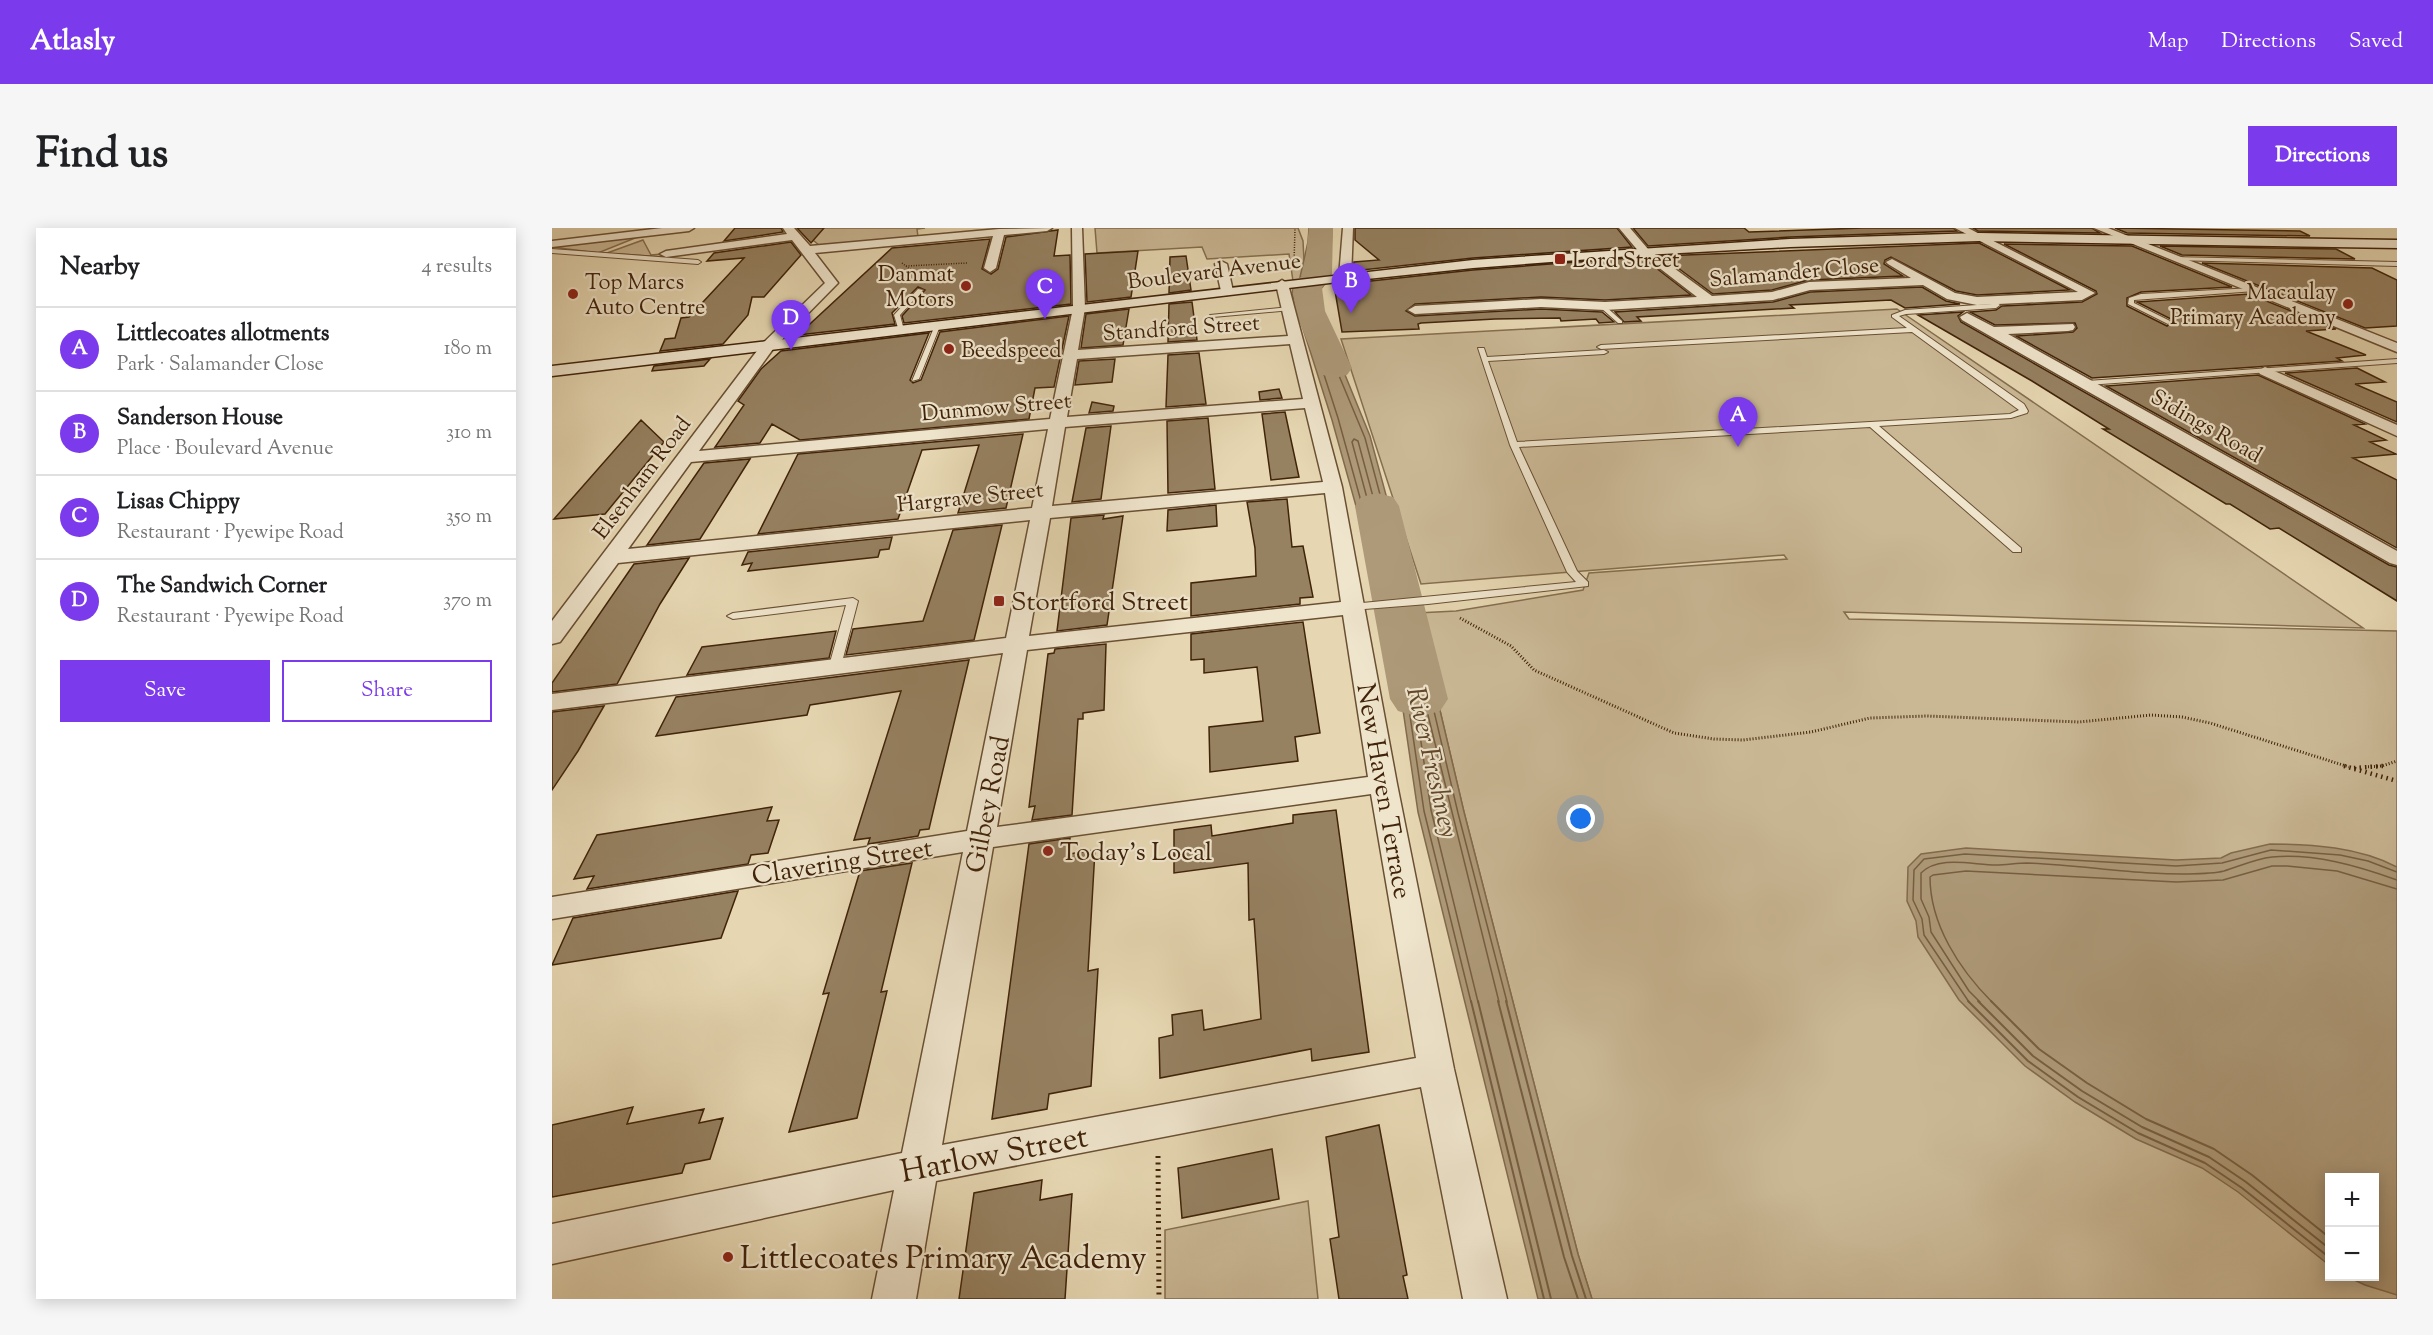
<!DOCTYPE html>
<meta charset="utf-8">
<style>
:root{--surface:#fff;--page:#f6f6f6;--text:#202124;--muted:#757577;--line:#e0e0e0;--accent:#7c3aed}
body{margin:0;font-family:"Sorts Mill Goudy",serif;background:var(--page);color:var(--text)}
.controls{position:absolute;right:18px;bottom:18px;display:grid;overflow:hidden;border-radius:0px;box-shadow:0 3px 15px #0003}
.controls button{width:54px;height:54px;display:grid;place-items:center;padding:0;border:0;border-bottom:2px solid var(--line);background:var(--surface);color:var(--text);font:30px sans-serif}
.you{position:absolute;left:1029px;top:591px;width:21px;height:21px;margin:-15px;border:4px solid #fff;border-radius:50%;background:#1a73e8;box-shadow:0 0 0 9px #1a73e833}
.badge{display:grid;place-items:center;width:39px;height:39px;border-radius:50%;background:var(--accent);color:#fff;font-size:20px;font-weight:700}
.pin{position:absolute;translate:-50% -50px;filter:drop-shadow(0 2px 3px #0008)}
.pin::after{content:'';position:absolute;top:32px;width:21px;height:18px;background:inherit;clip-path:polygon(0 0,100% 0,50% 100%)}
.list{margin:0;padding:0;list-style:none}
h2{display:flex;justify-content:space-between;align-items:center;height:78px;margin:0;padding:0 24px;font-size:26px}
h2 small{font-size:20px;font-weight:400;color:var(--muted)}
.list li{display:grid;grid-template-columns:39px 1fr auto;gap:18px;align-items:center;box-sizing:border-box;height:84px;padding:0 24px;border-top:2px solid var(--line)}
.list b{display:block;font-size:22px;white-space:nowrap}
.list p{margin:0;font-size:20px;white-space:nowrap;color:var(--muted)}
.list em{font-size:20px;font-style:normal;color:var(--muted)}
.actions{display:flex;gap:12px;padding:18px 24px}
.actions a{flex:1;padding:14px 0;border:2px solid var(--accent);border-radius:0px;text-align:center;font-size:21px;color:var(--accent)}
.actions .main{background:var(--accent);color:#fff}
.map{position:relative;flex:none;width:1845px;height:1071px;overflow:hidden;border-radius:0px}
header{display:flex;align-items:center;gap:36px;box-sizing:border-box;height:84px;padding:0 30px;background:var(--accent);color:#fff}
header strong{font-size:28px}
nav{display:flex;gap:33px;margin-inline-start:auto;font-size:21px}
.intro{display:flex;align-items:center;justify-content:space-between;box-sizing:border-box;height:144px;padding:0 36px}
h1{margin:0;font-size:42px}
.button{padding:15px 27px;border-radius:0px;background:var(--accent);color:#fff;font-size:21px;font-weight:700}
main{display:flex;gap:36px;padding:0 36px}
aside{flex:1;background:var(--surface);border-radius:0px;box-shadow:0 3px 15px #0003}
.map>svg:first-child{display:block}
.green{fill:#cab895;stroke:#856e4f;stroke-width:1.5;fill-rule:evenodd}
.water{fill:#ae9a79;stroke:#826a4c;stroke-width:1.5}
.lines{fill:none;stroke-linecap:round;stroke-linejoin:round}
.shore-far1{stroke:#775e41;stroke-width:1.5}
.shore{stroke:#775e41;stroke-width:2}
.river{fill:#ae9a79;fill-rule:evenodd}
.building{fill:#968161;stroke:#402309;stroke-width:1.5}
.lane-casing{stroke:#6a5033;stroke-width:2}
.street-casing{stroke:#6a5033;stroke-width:3}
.secondary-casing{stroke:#402309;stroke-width:3}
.path-far3{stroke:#402309;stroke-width:1.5;stroke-dasharray:1 1.5;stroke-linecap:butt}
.path-far2{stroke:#402309;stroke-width:3;stroke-dasharray:1 2;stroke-linecap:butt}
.path-far1{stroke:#402309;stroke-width:4.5;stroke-dasharray:1.5 4;stroke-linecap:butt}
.path{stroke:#402309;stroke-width:5;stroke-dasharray:2 4.5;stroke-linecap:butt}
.lane{fill:#efe5cd;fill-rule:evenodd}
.street{fill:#efe5cd;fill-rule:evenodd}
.secondary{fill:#efe5cd;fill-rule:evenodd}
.poi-dot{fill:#8f2418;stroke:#efe5cd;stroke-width:2}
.labels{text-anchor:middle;stroke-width:4.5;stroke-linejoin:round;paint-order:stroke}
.far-poi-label{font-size:22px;fill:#402309;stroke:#efe5cd;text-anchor:start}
.far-street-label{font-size:22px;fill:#402309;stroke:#efe5cd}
.poi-label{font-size:26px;fill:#402309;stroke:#efe5cd;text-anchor:start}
.street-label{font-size:26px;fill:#402309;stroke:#efe5cd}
.water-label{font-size:27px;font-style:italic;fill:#61472b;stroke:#efe5cd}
.near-street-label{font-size:32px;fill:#402309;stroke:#efe5cd}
.near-poi-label{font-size:32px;fill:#402309;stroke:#efe5cd;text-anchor:start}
</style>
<header>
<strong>Atlasly</strong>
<nav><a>Map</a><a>Directions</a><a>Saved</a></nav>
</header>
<div class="intro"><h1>Find us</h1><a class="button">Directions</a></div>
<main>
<aside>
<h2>Nearby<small>4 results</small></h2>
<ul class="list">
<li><span class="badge">A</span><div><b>Littlecoates allotments</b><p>Park · Salamander Close</p></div><em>180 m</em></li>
<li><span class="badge">B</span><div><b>Sanderson House</b><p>Place · Boulevard Avenue</p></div><em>310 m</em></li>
<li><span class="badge">C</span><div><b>Lisas Chippy</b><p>Restaurant · Pyewipe Road</p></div><em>350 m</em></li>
<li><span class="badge">D</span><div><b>The Sandwich Corner</b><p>Restaurant · Pyewipe Road</p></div><em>370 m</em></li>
</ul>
<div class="actions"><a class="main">Save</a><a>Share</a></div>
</aside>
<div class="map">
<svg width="1845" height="1071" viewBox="0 0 1845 1071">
<rect width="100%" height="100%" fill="#e6d7b2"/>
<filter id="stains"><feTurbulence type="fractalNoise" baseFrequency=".00333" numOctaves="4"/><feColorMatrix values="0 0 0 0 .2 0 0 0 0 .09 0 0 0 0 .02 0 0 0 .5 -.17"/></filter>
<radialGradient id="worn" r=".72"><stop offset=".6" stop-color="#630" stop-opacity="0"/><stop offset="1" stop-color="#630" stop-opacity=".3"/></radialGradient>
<!-- green -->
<path class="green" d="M246,0h127l-8,1 1,8 -99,8z
M543,0h203l5,13 2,39 -12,1 -4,-27 -82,5 -5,-12 -105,6z
M88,8l-42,17 -46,-6v-1z
M91,12l8,15 10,-1 2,3 -56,-4z
M1345,81l466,319 -519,-16 5,7 548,12v668h-805l-14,-45 -114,-442 -47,-199 39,-2 127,-21 6,-17 198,-14 -3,-4 -363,29 -80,-245zM1778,950h44v98h-44z
M756,973l10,98h-153v-69z"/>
<!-- water -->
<path class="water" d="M757,0h23l-2,44 -30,5 8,-35z
M772,57l-4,5 1,26 49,120 42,155 -32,1 -48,-172 -40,-126 1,-5z
M865,385l47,199 114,442 14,45h-54l-120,-487 -15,-102 -23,-95z
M1718,616c42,0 89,3 127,23v428l-32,-10 -17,-8 26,-1v-98h-44l-1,87 -91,-73 -36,-24 -66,-29 -61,-37 -50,-36 -66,-66 -41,-63 -2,-16 -9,-20 1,-34 13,-13 45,-6 210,12 45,-2 10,-5z"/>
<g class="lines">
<!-- shore-far1 -->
<path class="shore-far1" d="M762,0v15l-6,23 3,3 13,-3 2,-38
M759,64l3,3 1,23 50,120 38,143 -2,4h-15l-3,-4 -45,-163 -39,-121 2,-4z
M802,211l4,2 27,100 -2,4 -4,-2 -27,-101z
M919,774l-47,-191 -15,-102 -20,-85 2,-4 22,2 45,191 49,189
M926,774l-47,-192 -15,-102 -18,-77 2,-4 7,3 92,372
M1417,774l-45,-67 -2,-16 -9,-19 1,-30 10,-11 41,-5 211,12 46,-3 49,-13 69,5 28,6 29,11
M1428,774l-11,-11 -38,-59 -2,-15 -8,-18v-26c18,-18 52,-8 75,-8 10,0 21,-2 31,-2 42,1 83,8 124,10 17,1 57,2 73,-2 16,-5 31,-12 48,-14 42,-4 86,9 125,23
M1440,774c-33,-33 -62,-78 -62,-125l3,-2 33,-4 210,11 47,-2 49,-14h15l50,5 60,18"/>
<!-- shore -->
<path class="shore" d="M919,773l73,298
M926,773l73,298
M946,773l66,256 14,42
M954,773l66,255 14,43
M1416,773l60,60 50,36 60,36 67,30 37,25 88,70
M1426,773l55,55 49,35 60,36 67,30 37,25 84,67
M1439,773l48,48 48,34 59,36 68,30 38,26 78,63"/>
<!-- river -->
<path class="river" d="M757,0h24l-1,46 -10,14 3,23 27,57 -5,7 -12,3 -12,-3 -5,-7 -23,-57 -2,-24 11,-14z
M825,265l16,4 6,9 49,193 -8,12 -21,6 -21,-6 -8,-12 -35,-193 6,-9z"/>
</g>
<!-- building -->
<path class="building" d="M183,0h46l2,4 -59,9z
M245,0h27l-13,15z
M803,0h262l15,19 -159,11 -120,13 1,-9 25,-2 -24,-20z
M1081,0h111l5,4 114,-4h90l4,3 -167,6 -142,9z
M1421,0h119l8,5 -122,-2z
M1563,0l185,3 10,5 -183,-3z
M506,2l-4,26 16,-1 1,49 -167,19 -2,-7 23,-26 -7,-3 -26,26 3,11 -97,11 94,-87 98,-9 -8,30 9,5 7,-5 8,-32z
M239,14l10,13 -37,42h-12l-4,18 -25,29 -63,7 5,-12 10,-1 6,-20 8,-1 55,-59 -37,3 7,-8z
M1427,15l91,47 -93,5 -21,-4 -65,-34 -6,3 -1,4 19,12 -94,4 -37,10 -59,4 -51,-38z
M1452,16l128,2 100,41 -91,5 -14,6v8l40,20 5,-4 -1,-3 -34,-17 112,-8 87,35 -30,2 60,24 -29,3 5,3 -250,17 -76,-42 57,-4 4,-4 -2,-5 -80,2 -25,-13 26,-2 6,-4 80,-4 15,-8 -1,-3z
M1608,18l176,3 19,10 -173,-4z
M586,23l-7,46 -44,5 -2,-48z
M634,28l5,34 -22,3 1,-36z
M1090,29l49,38 -86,5 -64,-3 -126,7 -9,7 9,5 126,-7 61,3 12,10 -15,1 -3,-4 -35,2 -1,-3 -65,1 -74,4 -3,1 1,5 -77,3 -8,-47 139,-15z
M1650,35l170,5 25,12v46l-32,2z
M1370,59l24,14 14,3 -55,4 -14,-8 -101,5 4,3 -157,9 4,4 -17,1 -9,-10 158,-10 37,-10z
M640,74l5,38 -29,2 1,-38z
M577,81l-6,36 -42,3 5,-34z
M1411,84l-5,4 3,6 428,243 8,2v34l-118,-73 -9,1 -40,-25h-4l-123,-75h6l-77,-48 -114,-66z
M517,88l-15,71 -19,1 -6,31 -229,21 -28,-16 -12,19 -45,4 29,-42 -6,-4 23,-32 20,-18 148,-18 -19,47 3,3 8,-3 19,-48z
M647,125l7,51 -40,3 2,-52z
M158,131l-6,7 -52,5 2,-5z
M563,131l-3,23 -37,3 4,-24z
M1805,140l28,14 -30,2 42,18v20l-112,-49z
M1706,147l107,49 -11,1 32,15 -16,2 26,12 -43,4 44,22v68l-291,-162z
M727,161l3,9 -22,2 -1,-8z
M540,174l22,4 -1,5 -24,2z
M733,184l14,65 -28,3 -9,-66z
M656,190l7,71 -47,4 -1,-72z
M89,192l23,22 -59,72 -51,5z
M559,198l-10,73 -29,3 14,-74z
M471,206l-17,74 -48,5 21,-68 -57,5 -24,69 -140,15 40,-80z
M198,231l-50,80 -53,6 57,-82z
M735,271l5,48 11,-1 10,51 -13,1v6l-109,12v-33l65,-7 -1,-28 -8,-46z
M664,277l1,21 -50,5 1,-21z
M552,287l-1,4 20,-3 -16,109 -50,6 14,-113z
M450,297l-28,115 -128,15 7,-26 70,-8 30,-91z
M340,309l-3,12 -9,1 -2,7 -130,14 4,-8 -10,2 6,-13z
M137,330l-29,46 -43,80 -65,8v-9l82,-119z
M751,394l17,111 -25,4 3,24 -88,11 -1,-45 54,-6 -6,-54 -53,6v-14l-13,1v-26z
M284,403l-7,27 -142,17 15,-28z
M554,416l-2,66 -21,3v6h-5l-6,96 -40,5 3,-14 -6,1 19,-153 6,-1 1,-4z
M417,432l-40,169 -9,1 -2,6 -50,8 2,-6 -16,2 47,-149 -91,14 -3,10 -151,21 20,-39z
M52,478l-26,45 -26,39v-78z
M220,579l-5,14 12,-1 -11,33 -17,2 -3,9 -161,25 7,-13 -20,3 23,-44z
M784,582l33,242 -57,9 -1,-12 -151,29 -1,-40 14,-3 -1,-20 30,-5 2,20 57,-11 -7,-100 -5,1 -1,-57 -74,10v-43l37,-5 1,11 81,-13v-8z
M518,610l-1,16 26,-4 -7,121 10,-2 -7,117 -42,8 -2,15 -55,10 37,-275z
M360,635l-31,129 6,-1 -30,127 -68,14 40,-139 -6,1 37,-123z
M186,663l-17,47 -169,27 21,-47z
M81,879l-6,17 77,-15 -5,14 24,-5 -13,41 -25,5 -3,9 -130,24v-72z
M827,897l28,150 -4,1 5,23h-69l-9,-60 9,-2 -13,-100z
M720,921l7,50 -97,19 -4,-50z
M490,952l-2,20 32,-6 -7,105h-106l15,-106z"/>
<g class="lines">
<defs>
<path id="lane" d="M0,21l146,11 3,2 -3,2 -146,-11z
M1619,29l226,5v4l-224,-6z
M1701,60l2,3 -121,9v3l36,18 -2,3 -40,-20 1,-6 12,-4z
M366,61l5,1 -23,25 4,15 -5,1 -5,-16z
M1437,72h4l7,5 -4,3 -90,6 -7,2 125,88 4,7 -1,2 -16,5 -132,8 142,122v4h-8l-143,-125 -351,20 58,124 11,11v4l-160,18 -76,6 -6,-3 6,-3 224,-22 -9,-10 -57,-127 -32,-97h6l3,9 117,-7 4,2 -4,2 -116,7 29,81 493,-28 9,-4 -107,-78 -311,17 -4,-2 4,-2 306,-17 -15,-11v-2l13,-5 87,-6z
M1048,77h4l18,16v2h-4l-18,-16z
M737,79l2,3 -78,7 -3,-2z
M383,97l5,1 -21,53 -7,2z
M1845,131v4l-310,22 -4,-2 4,-2z
M301,370l5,3 -17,65 -6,4 -6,-4 17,-61 -113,14 -6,-3 6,-3z"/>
<path id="street" d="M110,0h32l-5,3 -137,16v-6z
M231,0h11l16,18 189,-17 53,-1 -5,3 -43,4 -8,33 -6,4 -6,-4 9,-32 -178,17 23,30 -65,66 -74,102 351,-32 23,-111 -1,-80h10l3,80 -7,42 210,-14 -12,-52 6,-4 6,4 54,203 55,297 57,285 53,230h-44l-42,-212 -485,94 -20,118h-44l22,-109 -342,74v-40l350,-71 61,-301 -411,67v-22l415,-66 36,-178 -451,57v-16l454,-56 24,-118 -412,43 -58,79 -8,2v-23l211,-278 62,-60 -33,-43 -126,17 -6,-3 6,-3 121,-17zM738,116l13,55 -236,18 10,-58zM753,180l18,74 -271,24 13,-79zM496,201l-16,79 -404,41 63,-87zM773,265l16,109 -312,34 21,-118zM791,387l25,162 -371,50 30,-177zM819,566l45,264 -474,87 51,-298z
M791,0h10l-2,49 -6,4 -6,-4z
M1067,0h11l18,21 64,47 60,-4 37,-10 102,-4 -23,-14 -2,-2 6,-3 63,34 22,4 101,-5 -123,-64h13l127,65 -13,7 -105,5 -30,-6 -24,-14 -113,5 -37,10 -168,10 -64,-3 -126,7 -7,-4 7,-4 126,-7 64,3 92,-5 -57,-44z
M1542,0h14l289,115v9z
M669,33l6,3 6,27 -6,4 -6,-4 -6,-27z
M1415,85l27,14 79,-3 2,3 -2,3 -5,1 -60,3 389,217v14l-7,-2 -428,-243 -2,-3z
M1713,139l132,58v11l-137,-62 -2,-3z"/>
<path id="secondary" d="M1427,5l418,7v8l-418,-7 -189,6 -146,8 -171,13 -135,14 -786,94v-10l921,-106 317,-21z"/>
</defs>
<!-- lane casing -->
<use href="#lane" class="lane-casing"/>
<!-- street casing -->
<use href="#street" class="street-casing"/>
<!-- secondary casing -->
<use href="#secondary" class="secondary-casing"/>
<!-- path-far3 -->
<path class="path-far3" d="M350,35l9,7
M742,35l1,-35
M354,38l61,-3"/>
<!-- path-far2 -->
<path class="path-far2" d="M908,390l51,28 23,24 140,63 40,6 29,1 68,-8 59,-14 57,-2 152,6 72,-7 31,2 28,6 139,44
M1813,539l17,-1 15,-5"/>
<!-- path-far1 -->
<path class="path-far1" d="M1792,538l53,15
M1802,540l29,-2"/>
<!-- path -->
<path class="path" d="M606,928l1,143"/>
<!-- lane -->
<use href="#lane" class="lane"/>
<!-- street -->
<use href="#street" class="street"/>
<!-- secondary -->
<use href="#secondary" class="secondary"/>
</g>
<!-- markers -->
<g class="poi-dot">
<rect x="1002" y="25" width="12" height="12" rx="3"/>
<circle cx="414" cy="58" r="6"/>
<circle cx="21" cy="66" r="6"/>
<circle cx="1796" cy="76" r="6"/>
<circle cx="397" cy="121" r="6"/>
<rect x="441" y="367" width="12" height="12" rx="3"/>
<circle cx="496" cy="623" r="6"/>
<circle cx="176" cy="1029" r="6"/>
</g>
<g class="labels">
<!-- far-poi labels -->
<g class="far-poi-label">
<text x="1020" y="39">Lord Street</text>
<text x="402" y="53" text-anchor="end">Danmat<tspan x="402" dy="25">Motors</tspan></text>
<text x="33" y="61">Top Marcs<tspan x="33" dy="25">Auto Centre</tspan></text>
<text x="1784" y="71" text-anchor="end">Macaulay<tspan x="1784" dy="25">Primary Academy</tspan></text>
<text x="409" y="129">Beedspeed</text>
</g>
<!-- far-street labels -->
<g class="far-street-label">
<text transform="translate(662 42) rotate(-7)" y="8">Boulevard Avenue</text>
<text transform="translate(1242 43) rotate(-5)" y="8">Salamander Close</text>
<text transform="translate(629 99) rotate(-4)" y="8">Standford Street</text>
<text transform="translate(444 178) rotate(-5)" y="8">Dunmow Street</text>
<text transform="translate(1655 197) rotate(30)" y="8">Sidings Road</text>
<text transform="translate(89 249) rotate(-53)" y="8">Elsenham Road</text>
<text transform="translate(418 268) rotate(-6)" y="8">Hargrave Street</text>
</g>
<!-- poi labels -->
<g class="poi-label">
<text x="459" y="382">Stortford Street</text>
<text x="508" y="632">Today's Local</text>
</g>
<!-- street labels -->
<g class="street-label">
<text transform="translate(833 563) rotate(80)" y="9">New Haven Terrace</text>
<text transform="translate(435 576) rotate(-79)" y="9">Gilbey Road</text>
<text transform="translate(290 633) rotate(-9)" y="9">Clavering Street</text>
</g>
<!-- water labels -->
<g class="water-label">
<text transform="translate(881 534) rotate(77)" y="9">River Freshney</text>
</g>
<!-- near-street labels -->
<g class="near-street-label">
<text transform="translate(442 925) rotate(-11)" y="11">Harlow Street</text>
</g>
<!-- near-poi labels -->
<g class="near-poi-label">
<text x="188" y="1040">Littlecoates Primary Academy</text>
</g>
</g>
<rect width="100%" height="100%" filter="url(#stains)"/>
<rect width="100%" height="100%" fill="url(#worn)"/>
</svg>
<div class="controls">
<button>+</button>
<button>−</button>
</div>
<div class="you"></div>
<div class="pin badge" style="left:1186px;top:219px">A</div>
<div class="pin badge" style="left:799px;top:85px">B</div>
<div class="pin badge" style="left:493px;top:91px">C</div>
<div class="pin badge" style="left:239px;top:122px">D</div>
</div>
</main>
